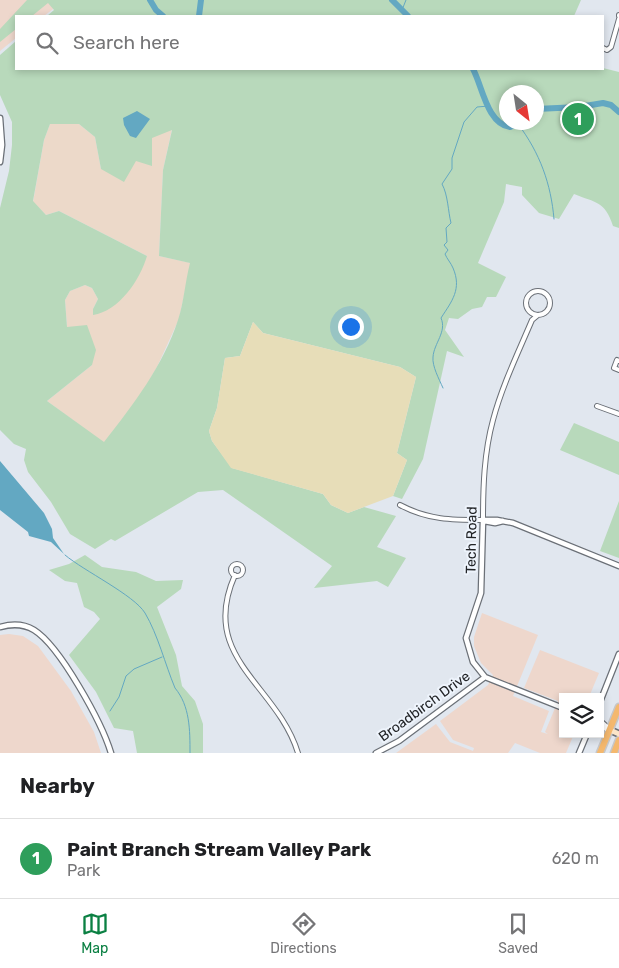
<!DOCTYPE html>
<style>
:root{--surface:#fff;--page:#f6f6f6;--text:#202124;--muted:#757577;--line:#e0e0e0;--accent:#0b8043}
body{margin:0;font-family:Rubik,sans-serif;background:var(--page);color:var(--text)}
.controls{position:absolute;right:15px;bottom:15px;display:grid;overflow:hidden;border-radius:0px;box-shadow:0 2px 8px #0003}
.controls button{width:45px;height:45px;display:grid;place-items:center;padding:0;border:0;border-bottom:1px solid var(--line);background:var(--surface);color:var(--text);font:25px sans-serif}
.compass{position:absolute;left:499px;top:85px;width:45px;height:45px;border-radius:50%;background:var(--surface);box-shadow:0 2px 8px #0003;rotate:150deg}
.you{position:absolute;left:350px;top:326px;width:18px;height:18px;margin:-12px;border:4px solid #fff;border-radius:50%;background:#1a73e8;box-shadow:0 0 0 8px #1a73e833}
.badge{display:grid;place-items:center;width:32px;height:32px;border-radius:50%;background:var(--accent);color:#fff;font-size:16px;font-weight:700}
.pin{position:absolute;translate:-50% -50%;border:2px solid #fff;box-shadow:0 1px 5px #0006}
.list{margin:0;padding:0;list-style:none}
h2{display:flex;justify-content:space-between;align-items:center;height:65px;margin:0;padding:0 20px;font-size:21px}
h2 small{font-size:16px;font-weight:400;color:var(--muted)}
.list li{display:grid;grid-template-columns:32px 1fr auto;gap:15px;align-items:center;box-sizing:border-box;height:80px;padding:0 20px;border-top:1px solid var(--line)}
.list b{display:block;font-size:19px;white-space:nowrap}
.list p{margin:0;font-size:16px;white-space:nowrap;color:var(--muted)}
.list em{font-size:16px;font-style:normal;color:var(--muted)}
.icon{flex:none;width:28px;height:28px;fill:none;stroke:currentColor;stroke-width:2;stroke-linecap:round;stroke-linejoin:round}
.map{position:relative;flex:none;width:619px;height:753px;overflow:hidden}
.search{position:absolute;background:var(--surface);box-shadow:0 2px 8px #0003;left:15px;right:15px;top:15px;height:55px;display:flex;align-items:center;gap:12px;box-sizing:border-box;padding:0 18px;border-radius:0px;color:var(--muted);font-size:19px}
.sheet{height:145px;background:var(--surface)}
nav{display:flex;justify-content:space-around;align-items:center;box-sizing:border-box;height:70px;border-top:1px solid var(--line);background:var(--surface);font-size:14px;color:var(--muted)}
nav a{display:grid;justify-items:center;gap:2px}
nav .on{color:var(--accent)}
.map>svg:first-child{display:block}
.commercial{fill:#eed7cc}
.industrial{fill:#ecd9c9}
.green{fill:#b8d9bb;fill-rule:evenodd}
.sand{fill:#e7ddb8}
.water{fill:#63a8c2}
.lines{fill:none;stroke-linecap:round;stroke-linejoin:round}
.stream{stroke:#63a8c2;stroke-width:1}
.river{stroke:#63a8c2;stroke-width:6}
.minor-casing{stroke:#6b7077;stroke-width:6}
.tertiary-casing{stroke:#6b7077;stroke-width:7}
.secondary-casing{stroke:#6b7077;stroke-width:8}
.trunk-casing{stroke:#c6c6c7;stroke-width:9}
.minor{stroke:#fff;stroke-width:4}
.tertiary{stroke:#fff;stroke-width:4.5}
.secondary{stroke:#fbe5c8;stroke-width:5}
.trunk{stroke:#f4b86e;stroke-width:6}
.labels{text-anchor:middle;stroke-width:4;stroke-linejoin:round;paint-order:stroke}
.street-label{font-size:14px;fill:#222427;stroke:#eef4fc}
</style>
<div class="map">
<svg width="619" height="753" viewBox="0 0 619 753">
<rect width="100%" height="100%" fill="#e1e7ef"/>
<!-- commercial -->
<path class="commercial" d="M0,0h65l-21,16h-28v22l-16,13z
M482,613l56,22 -25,61 36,15 -8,21 7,2 -3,-2 13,-31 -34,-13 16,-38 59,23 -10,24h-26v37h11l-8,19h-26l-25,-10 -7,10h-112l40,-29 14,18 23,9 1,-3 -21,-8 -13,-19 48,-36 5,-10 -12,-12 -7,-17v-9z
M9,634l14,2 15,10 33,45 23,41 7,21h-101v-118z"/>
<!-- industrial -->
<path class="industrial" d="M50,124h29l16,13 6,32 35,-9 16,-23 20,-8 -9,41 -4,86 32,7 -12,56 -22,48 -16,28 -37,48 -57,-42 45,-36 -25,-38 -2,-27 5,-9 15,-6 7,3 6,11 -5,10 54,-53 -88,-45 -13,4 -13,-13 11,-62z"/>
<!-- green -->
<path class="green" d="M27,0h554l-7,16h-527l7,-6 -6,-7 -16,13h-16v13l-16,13v-13z
M16,41v28l587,-1 16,4v156l-6,-2c-8,-25 -17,-23 -39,-32l-15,25 -20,-6 -17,-18v-8l-16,-3 -2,18 -26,61 28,14 -10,20h-9l-5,10 -10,2 -14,10 -9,-1 -4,12 19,27 -17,-6 -24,108 -21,40 -9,-3 14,-36 -10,-7 19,-76 -16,-10 -137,-34 -10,-11 -13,34 -15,2 -8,50 -8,23 3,10 20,27 91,26 8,11 17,8 16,-6 32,9 -19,31 29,11 -18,29 -11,-6 -63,7 18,-22 -109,-76 -25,2 -83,49 -4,-2 -16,10 -25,-15 -19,-32 -23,-30 -4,-12 2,-11 -12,-5 -14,-14v-222l9,-37 3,-26v-23l-12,-27v-40zM506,92h30v30h-30zM50,124h29l16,13 6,32 23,13 12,-21 16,5v-28l20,-8 -9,40 -4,86 31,7c-5,19 -6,39 -12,57 -15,46 -45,85 -74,122l-57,-41 45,-36 4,-15 -9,-25 -20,2 -2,-27 5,-9 15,-6 7,3 6,11 -5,10v6c26,-4 47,-35 54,-59l-88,-45 -13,4 -13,-14 11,-61z
M574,423l45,19v33l-59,-25z
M619,501v57l-19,-7z
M85,555l17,12 34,5 20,9 27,-1 -2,9 -24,18 19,48 6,31 13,15 8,23v29h-66l-4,-22 -19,-3 -18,-36 -27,-37 31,-36 -6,-7 -10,-5 -7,-24 -12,-2 -16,-11 20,-6z"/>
<!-- sand -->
<path class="sand" d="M253,322l10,11 137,34 16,10 -19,76 10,7 -14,36 -45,17 -17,-8 -8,-11 -92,-26 -19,-27 -3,-10 8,-23 8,-50 15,-2z"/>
<!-- water -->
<path class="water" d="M137,111l13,8 -14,19 -6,-2 -6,-11 -1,-7z
M0,461l44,52 8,16 1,9 11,16 -13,-12 -22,-6 -1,-4 -28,-22z"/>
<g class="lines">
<!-- stream -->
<path class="stream" d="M402,10l4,-10
M518,124c22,29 33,60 36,95
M443,388c-4,-9 -11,-22 -10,-31 1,-14 14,-25 8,-39 11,-17 21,-29 12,-50 -2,-5 -6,-9 -8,-14l3,-4 -4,-5 3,-3 -1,-14 5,-5c-3,-12 -3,-28 -9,-39l10,-15v-11l12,-36 13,-15 12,-1
M65,555c19,16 69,40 80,58 13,22 20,51 30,75 15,18 15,42 15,65
M110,711l9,-14 7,-21 8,-7 28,-12"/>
<!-- river -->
<path class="river" d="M150,0l6,10 7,6
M392,0l16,16
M199,16l2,-16
M473,69c9,16 14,55 37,58l10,-5
M536,109l43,-2 24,-4 8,2 8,7"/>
<defs>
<path id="minor" d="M619,15v1
M603,48l4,2 4,-3 8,-28
M526 303a12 12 0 1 1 24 0a12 12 0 1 1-24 0Z
M619,361l-2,-1 -3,8 5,2
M597,406l22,8
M400,505c28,15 52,15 83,15 0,-33 1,-67 10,-100 9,-34 25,-67 39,-100l6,-5
M231 570a6 6 0 1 1 12 0a6 6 0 1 1-12 0Z
M235,575c-37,83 42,109 63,178"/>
<path id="tertiary" d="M0,118l2,27 -2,17
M483,520l-2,73 -15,45 7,24 12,15 78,31
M483,520h14l16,3 106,43
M484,521l11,2 8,-2
M0,627c11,-3 24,-3 34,3 26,16 68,93 77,123
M600,702l19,-48
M600,721l10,9
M600,726l9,4
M376,753l23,-12 86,-64
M579,753l8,-19"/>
<path id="secondary" d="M610,730l9,4"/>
<path id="trunk" d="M600,753l19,-46
M614,753l5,-13"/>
</defs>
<!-- minor casing -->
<use href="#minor" class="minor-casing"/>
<!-- tertiary casing -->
<use href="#tertiary" class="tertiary-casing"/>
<!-- secondary casing -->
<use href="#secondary" class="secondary-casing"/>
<!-- trunk casing -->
<use href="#trunk" class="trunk-casing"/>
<!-- minor -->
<use href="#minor" class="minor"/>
<!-- tertiary -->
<use href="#tertiary" class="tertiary"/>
<!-- secondary -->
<use href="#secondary" class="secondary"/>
<!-- trunk -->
<use href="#trunk" class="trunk"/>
</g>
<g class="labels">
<!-- street labels -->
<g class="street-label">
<text transform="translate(471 540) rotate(-89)" y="5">Tech Road</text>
<text transform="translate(424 706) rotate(-36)" y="5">Broadbirch Drive</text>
</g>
</g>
</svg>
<div class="controls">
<button><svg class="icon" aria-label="layers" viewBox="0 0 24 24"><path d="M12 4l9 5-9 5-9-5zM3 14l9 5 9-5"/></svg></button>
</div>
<svg class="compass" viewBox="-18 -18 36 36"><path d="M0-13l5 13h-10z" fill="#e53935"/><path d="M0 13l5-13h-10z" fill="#757577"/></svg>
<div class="you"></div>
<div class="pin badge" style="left:578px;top:119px;background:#2e9e5b">1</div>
<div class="search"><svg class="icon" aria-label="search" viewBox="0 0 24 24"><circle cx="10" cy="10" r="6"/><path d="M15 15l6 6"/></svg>Search here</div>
</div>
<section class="sheet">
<h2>Nearby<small></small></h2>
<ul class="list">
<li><span class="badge" style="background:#2e9e5b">1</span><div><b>Paint Branch Stream Valley Park</b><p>Park</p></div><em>620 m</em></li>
</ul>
</section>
<nav>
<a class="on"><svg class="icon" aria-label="map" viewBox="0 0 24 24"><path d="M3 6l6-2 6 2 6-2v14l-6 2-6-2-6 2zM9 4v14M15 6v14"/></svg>Map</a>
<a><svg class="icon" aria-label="directions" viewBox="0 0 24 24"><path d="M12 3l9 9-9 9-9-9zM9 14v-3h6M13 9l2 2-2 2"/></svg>Directions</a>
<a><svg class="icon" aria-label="saved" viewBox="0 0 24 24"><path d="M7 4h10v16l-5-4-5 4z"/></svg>Saved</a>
</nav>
